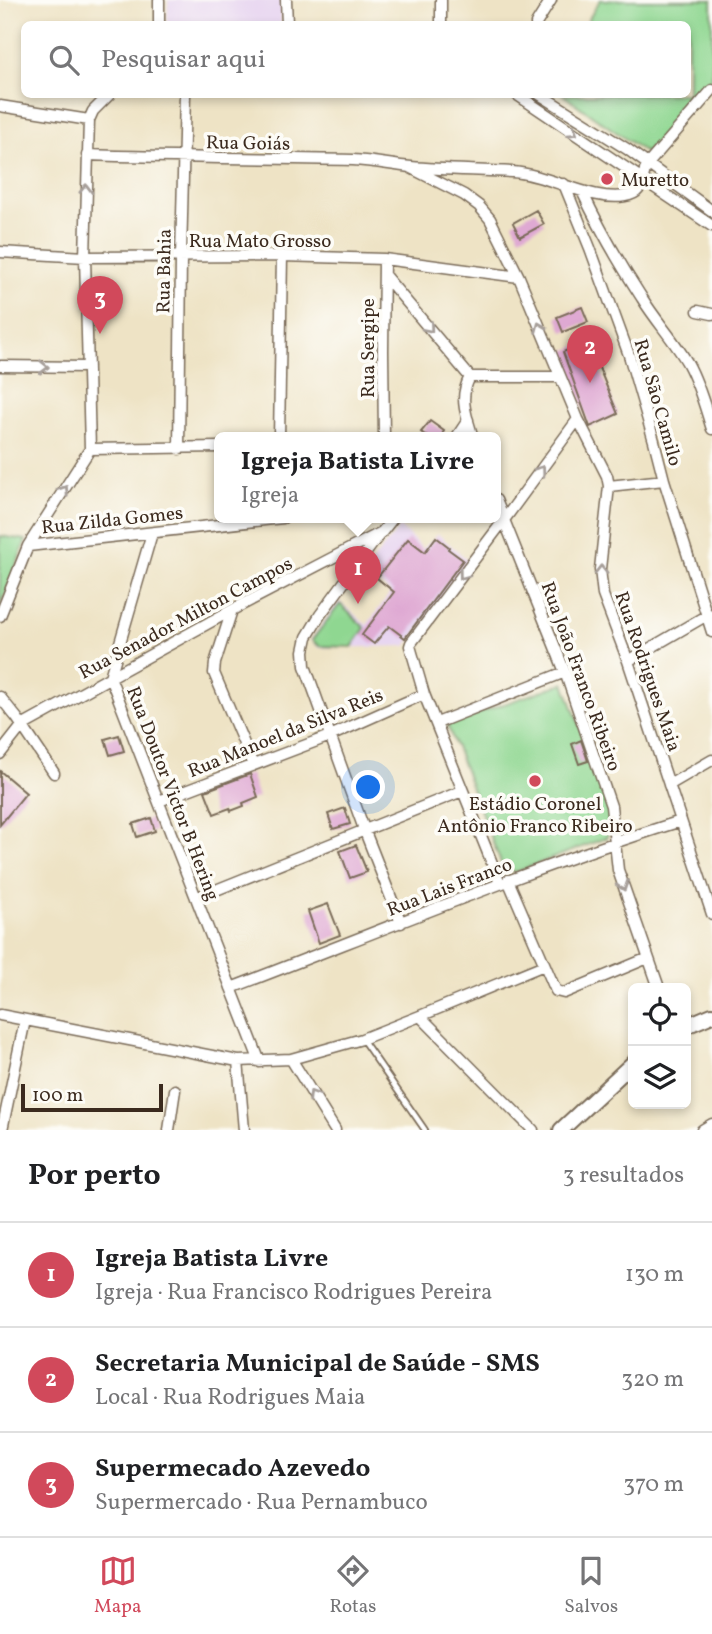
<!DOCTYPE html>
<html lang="pt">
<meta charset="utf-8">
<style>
:root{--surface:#fff;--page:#f6f6f6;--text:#202124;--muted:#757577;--line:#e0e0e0;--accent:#d1495b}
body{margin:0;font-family:Vollkorn,serif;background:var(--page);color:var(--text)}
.controls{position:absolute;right:21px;bottom:21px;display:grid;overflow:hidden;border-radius:10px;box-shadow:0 4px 10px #0003}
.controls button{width:63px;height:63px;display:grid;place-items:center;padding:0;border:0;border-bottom:2px solid var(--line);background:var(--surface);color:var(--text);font:35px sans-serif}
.scale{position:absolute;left:21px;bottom:18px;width:142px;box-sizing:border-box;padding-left:7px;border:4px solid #3b2a1e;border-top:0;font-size:19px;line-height:24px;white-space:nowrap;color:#3b2a1e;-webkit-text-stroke:5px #fdfcf7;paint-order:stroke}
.you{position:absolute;left:369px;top:788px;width:24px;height:24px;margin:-18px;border:5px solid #fff;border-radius:50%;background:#1a73e8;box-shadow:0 0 0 10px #1a73e833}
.badge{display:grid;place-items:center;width:46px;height:46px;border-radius:50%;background:var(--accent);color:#fff;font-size:23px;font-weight:700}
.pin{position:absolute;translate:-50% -58px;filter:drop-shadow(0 2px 4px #0008)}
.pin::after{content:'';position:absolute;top:37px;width:24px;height:21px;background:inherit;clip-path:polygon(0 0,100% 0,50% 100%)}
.popup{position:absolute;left:214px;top:432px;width:287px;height:91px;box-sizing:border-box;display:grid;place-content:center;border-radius:10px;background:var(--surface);filter:drop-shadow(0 2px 5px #0005);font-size:23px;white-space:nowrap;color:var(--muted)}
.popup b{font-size:26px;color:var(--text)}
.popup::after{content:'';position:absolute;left:50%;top:100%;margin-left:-14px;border:14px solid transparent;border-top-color:var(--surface)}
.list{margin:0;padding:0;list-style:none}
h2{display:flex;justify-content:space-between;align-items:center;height:91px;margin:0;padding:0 28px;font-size:30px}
h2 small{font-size:23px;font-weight:400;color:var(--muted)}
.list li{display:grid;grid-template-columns:46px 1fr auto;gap:21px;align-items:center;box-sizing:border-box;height:105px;padding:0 28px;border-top:2px solid var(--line)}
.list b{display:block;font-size:26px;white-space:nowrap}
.list p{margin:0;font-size:23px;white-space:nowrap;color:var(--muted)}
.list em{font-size:23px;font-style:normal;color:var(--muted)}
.icon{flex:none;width:38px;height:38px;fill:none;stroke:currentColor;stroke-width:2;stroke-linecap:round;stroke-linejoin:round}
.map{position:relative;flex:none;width:712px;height:1130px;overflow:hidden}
.search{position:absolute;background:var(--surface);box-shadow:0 4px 10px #0003;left:21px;right:21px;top:21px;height:77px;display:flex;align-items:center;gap:18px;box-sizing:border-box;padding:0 24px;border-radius:10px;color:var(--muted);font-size:26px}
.sheet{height:406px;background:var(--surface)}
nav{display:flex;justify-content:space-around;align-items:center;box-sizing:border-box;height:98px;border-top:2px solid var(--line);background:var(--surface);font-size:19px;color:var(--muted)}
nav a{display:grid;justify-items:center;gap:4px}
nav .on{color:var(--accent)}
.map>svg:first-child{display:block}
.built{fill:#e6d3f0}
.green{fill:#8fd791;stroke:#658058;stroke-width:2}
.building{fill:#dfa9d3}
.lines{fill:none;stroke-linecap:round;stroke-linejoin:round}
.lane-casing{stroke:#7a6b58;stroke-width:8}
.street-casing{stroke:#7a6b58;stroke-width:13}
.secondary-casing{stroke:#7a6b58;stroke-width:18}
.lane{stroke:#fff;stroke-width:4.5}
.street{stroke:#fff;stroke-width:10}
.secondary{stroke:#fff;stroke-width:14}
.oneway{stroke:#a79f9a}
.poi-dot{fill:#d1495b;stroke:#fdfcf7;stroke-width:2.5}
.labels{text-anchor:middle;stroke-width:7;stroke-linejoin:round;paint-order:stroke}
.street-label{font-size:19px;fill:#3b2a1e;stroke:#fdfcf7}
.poi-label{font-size:19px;fill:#3b2a1e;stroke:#fdfcf7;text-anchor:start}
</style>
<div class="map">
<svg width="712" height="1130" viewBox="0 0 712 1130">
<rect width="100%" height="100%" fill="#fdfcf7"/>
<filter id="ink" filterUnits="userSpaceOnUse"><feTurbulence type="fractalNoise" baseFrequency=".0143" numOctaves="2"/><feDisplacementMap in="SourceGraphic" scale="14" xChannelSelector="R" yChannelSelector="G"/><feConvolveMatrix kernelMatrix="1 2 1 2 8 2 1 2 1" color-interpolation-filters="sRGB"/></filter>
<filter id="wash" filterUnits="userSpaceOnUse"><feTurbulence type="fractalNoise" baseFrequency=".00686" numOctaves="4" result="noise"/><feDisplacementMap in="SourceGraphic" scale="28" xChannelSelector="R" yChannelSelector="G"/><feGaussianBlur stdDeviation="1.57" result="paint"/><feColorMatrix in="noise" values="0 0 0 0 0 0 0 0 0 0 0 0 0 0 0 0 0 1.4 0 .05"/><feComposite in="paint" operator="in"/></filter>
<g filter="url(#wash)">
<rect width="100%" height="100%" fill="#eee3c5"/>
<!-- built -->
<path class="built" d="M168,0h114l-1,24h-114z
M400,527l23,22 15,-15 32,28 -64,84 -87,2 -9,-8 29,-39 28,24 23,-32 -25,-23z"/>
<!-- green -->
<path class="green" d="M600,0h112v80l-66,73 -83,-58 125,-1v-70h-102z
M0,536l26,4 -26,67z
M340,604l25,24 -13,19 -33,-1 -7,-6z
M564,683l43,119 5,23 -6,13 -90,34 -13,-4 -56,-144z"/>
<g id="blocks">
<!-- building -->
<path class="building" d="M536,210l8,14 -24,13 -7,-14z
M582,307l6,15 -25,10 -6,-15z
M588,341l30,73 -28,13 -27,-75z
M430,421l14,10 -4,7h-11l-8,-6z
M436,537l13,10 -1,2 15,11 -58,78 -16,-12 -15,18 -12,-9 32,-43 -17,-14 31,-39 17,13z
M119,735l5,16 -14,4 -5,-16z
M581,740l7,21 -9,3 -7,-20z
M0,771l26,22 -26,32z
M250,774l8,23 -15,6 1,3 -13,5 -1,-3 -16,6 -9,-23z
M345,808l5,16 -17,5 -5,-15z
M151,818l4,13 -18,6 -4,-13z
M356,845l11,27 -17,6 -10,-27z
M328,904l12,31 -21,8 -11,-32z"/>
</g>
</g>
<g filter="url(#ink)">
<use href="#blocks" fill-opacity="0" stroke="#7a6b58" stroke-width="2"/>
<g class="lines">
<defs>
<path id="lane" d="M362,1039l63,91"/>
<path id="street" d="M159,0v24
M286,0l1,24
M441,24v-24
M536,24l15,-24
M516,94l196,132
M539,94l88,55 85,62
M0,106l89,14
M87,155c89,3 177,3 266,5 20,1 38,5 58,7 33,3 67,3 101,5 36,2 80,30 113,24 20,-3 15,-16 22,-31l65,-75
M409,167l55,28 15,11 11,13 29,58 59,142 29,57 2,10 -9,83 3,26 25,66 84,253
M564,184l26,64 39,107 25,86 10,39 48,152
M582,191c17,37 38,73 60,107 14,23 33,43 46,66 11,20 17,43 24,65
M0,252l85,5 197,-1 102,3 135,18
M385,276l85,101c-12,21 -3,40 3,61
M698,311l14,3
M0,366l88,1
M470,377h90
M279,438l3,-182
M384,438l-1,-87 1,-92
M456,438l12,-18
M90,449l130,-2
M179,449l2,-192 4,-163
M609,486l55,-6
M496,500l69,172 46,134 7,64 41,118
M152,533l-42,144 150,385
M379,535l-59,80 -13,22 -3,14 1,15 59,163 37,94
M28,546l255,-28
M232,610l-17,53 -1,10 39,92
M0,616l28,-70 62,-97 -5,-192 4,-137 4,-9 17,-17
M628,661l81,-47
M0,697l17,21 37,55
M437,723l128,-51
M0,754l22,-28 210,-116 150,-78 11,-14
M669,785l43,-25
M159,801l171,-65 94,-42
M508,880l48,111 8,2 84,-35
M500,883l-76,-189 -14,-48 1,-3 93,-123 74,-101
M196,898l266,-107
M231,988c149,-57 297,-119 450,-167
M0,1015l238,46 53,-2 71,-20 58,-23 124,-51
M420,1016l113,114
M291,1059l44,71
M238,1061l6,69
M2,1130l23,-110
M169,1130l6,-40
M702,1130l10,-6"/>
<path id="secondary" d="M686,1026l26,-11
M561,1130l72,-67"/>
</defs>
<!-- lane casing -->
<use href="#lane" class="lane-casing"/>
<!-- street casing -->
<use href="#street" class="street-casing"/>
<!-- secondary casing -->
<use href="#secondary" class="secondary-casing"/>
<!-- lane -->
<use href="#lane" class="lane"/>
<!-- street -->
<use href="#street" class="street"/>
<!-- secondary -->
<use href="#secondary" class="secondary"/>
</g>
<!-- one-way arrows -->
<defs><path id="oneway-chevron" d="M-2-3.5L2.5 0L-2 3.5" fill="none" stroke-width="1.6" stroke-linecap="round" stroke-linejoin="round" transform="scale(1.75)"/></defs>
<g class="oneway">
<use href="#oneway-chevron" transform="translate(573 132) rotate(33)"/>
<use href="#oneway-chevron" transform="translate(86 189) rotate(-89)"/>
<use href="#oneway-chevron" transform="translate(540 327) rotate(-112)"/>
<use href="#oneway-chevron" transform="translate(429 328) rotate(50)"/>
<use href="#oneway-chevron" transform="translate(44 367) rotate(1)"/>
<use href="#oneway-chevron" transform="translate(541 470) rotate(-54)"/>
<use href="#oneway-chevron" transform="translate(64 490) rotate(-57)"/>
<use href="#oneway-chevron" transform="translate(601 570) rotate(-90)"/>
<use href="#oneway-chevron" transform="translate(463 575) rotate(127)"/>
<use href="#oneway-chevron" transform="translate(623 886) rotate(71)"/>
<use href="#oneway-chevron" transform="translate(313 1095) rotate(-122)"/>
</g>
</g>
<!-- markers -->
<g class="poi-dot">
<circle cx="607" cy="179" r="7"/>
<circle cx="535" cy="781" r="7"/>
</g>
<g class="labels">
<!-- street labels -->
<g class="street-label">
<text transform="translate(248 142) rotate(1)" y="7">Rua Goiás</text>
<text x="260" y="247">Rua Mato Grosso</text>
<text transform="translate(163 271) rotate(-89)" y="7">Rua Bahia</text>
<text transform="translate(367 348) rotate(-90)" y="7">Rua Sergipe</text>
<text transform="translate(659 402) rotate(74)" y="7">Rua São Camilo</text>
<text transform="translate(112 519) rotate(-6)" y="7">Rua Zilda Gomes</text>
<text transform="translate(185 617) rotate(-28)" y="7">Rua Senador Milton Campos</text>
<text transform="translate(649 671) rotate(71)" y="7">Rua Rodrigues Maia</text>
<text transform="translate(582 676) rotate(70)" y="7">Rua João Franco Ribeiro</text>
<text transform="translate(285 732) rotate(-22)" y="7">Rua Manoel da Silva Reis</text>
<text transform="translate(174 793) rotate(69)" y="7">Rua Doutor Victor B Hering</text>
<text transform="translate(449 886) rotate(-21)" y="7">Rua Lais Franco</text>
</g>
<!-- poi labels -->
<g class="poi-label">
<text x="621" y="186">Muretto</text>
<text x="535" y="810" text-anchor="middle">Estádio Coronel<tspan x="535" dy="22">Antônio Franco Ribeiro</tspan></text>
</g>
</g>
</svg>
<div class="controls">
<button><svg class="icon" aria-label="locate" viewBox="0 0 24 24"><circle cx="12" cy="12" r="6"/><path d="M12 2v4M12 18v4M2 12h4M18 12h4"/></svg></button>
<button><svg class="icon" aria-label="layers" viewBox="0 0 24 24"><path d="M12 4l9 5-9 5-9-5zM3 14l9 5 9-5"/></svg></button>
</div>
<div class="scale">100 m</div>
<div class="you"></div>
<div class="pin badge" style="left:358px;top:604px">1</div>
<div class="popup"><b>Igreja Batista Livre</b>Igreja</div>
<div class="pin badge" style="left:590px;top:383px">2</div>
<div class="pin badge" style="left:100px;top:334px">3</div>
<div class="search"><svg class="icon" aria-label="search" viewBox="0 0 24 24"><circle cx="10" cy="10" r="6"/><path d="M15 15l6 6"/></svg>Pesquisar aqui</div>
</div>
<section class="sheet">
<h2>Por perto<small>3 resultados</small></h2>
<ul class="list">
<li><span class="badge">1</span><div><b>Igreja Batista Livre</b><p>Igreja · Rua Francisco Rodrigues Pereira</p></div><em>130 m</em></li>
<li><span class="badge">2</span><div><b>Secretaria Municipal de Saúde - SMS</b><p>Local · Rua Rodrigues Maia</p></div><em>320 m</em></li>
<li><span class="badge">3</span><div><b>Supermecado Azevedo</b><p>Supermercado · Rua Pernambuco</p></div><em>370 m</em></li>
</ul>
</section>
<nav>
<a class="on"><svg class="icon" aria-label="map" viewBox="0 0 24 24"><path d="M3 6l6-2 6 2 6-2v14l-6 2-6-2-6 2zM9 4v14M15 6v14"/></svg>Mapa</a>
<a><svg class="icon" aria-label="directions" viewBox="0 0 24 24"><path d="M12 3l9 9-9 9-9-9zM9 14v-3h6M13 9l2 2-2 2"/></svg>Rotas</a>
<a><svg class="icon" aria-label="saved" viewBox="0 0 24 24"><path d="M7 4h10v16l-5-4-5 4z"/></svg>Salvos</a>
</nav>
